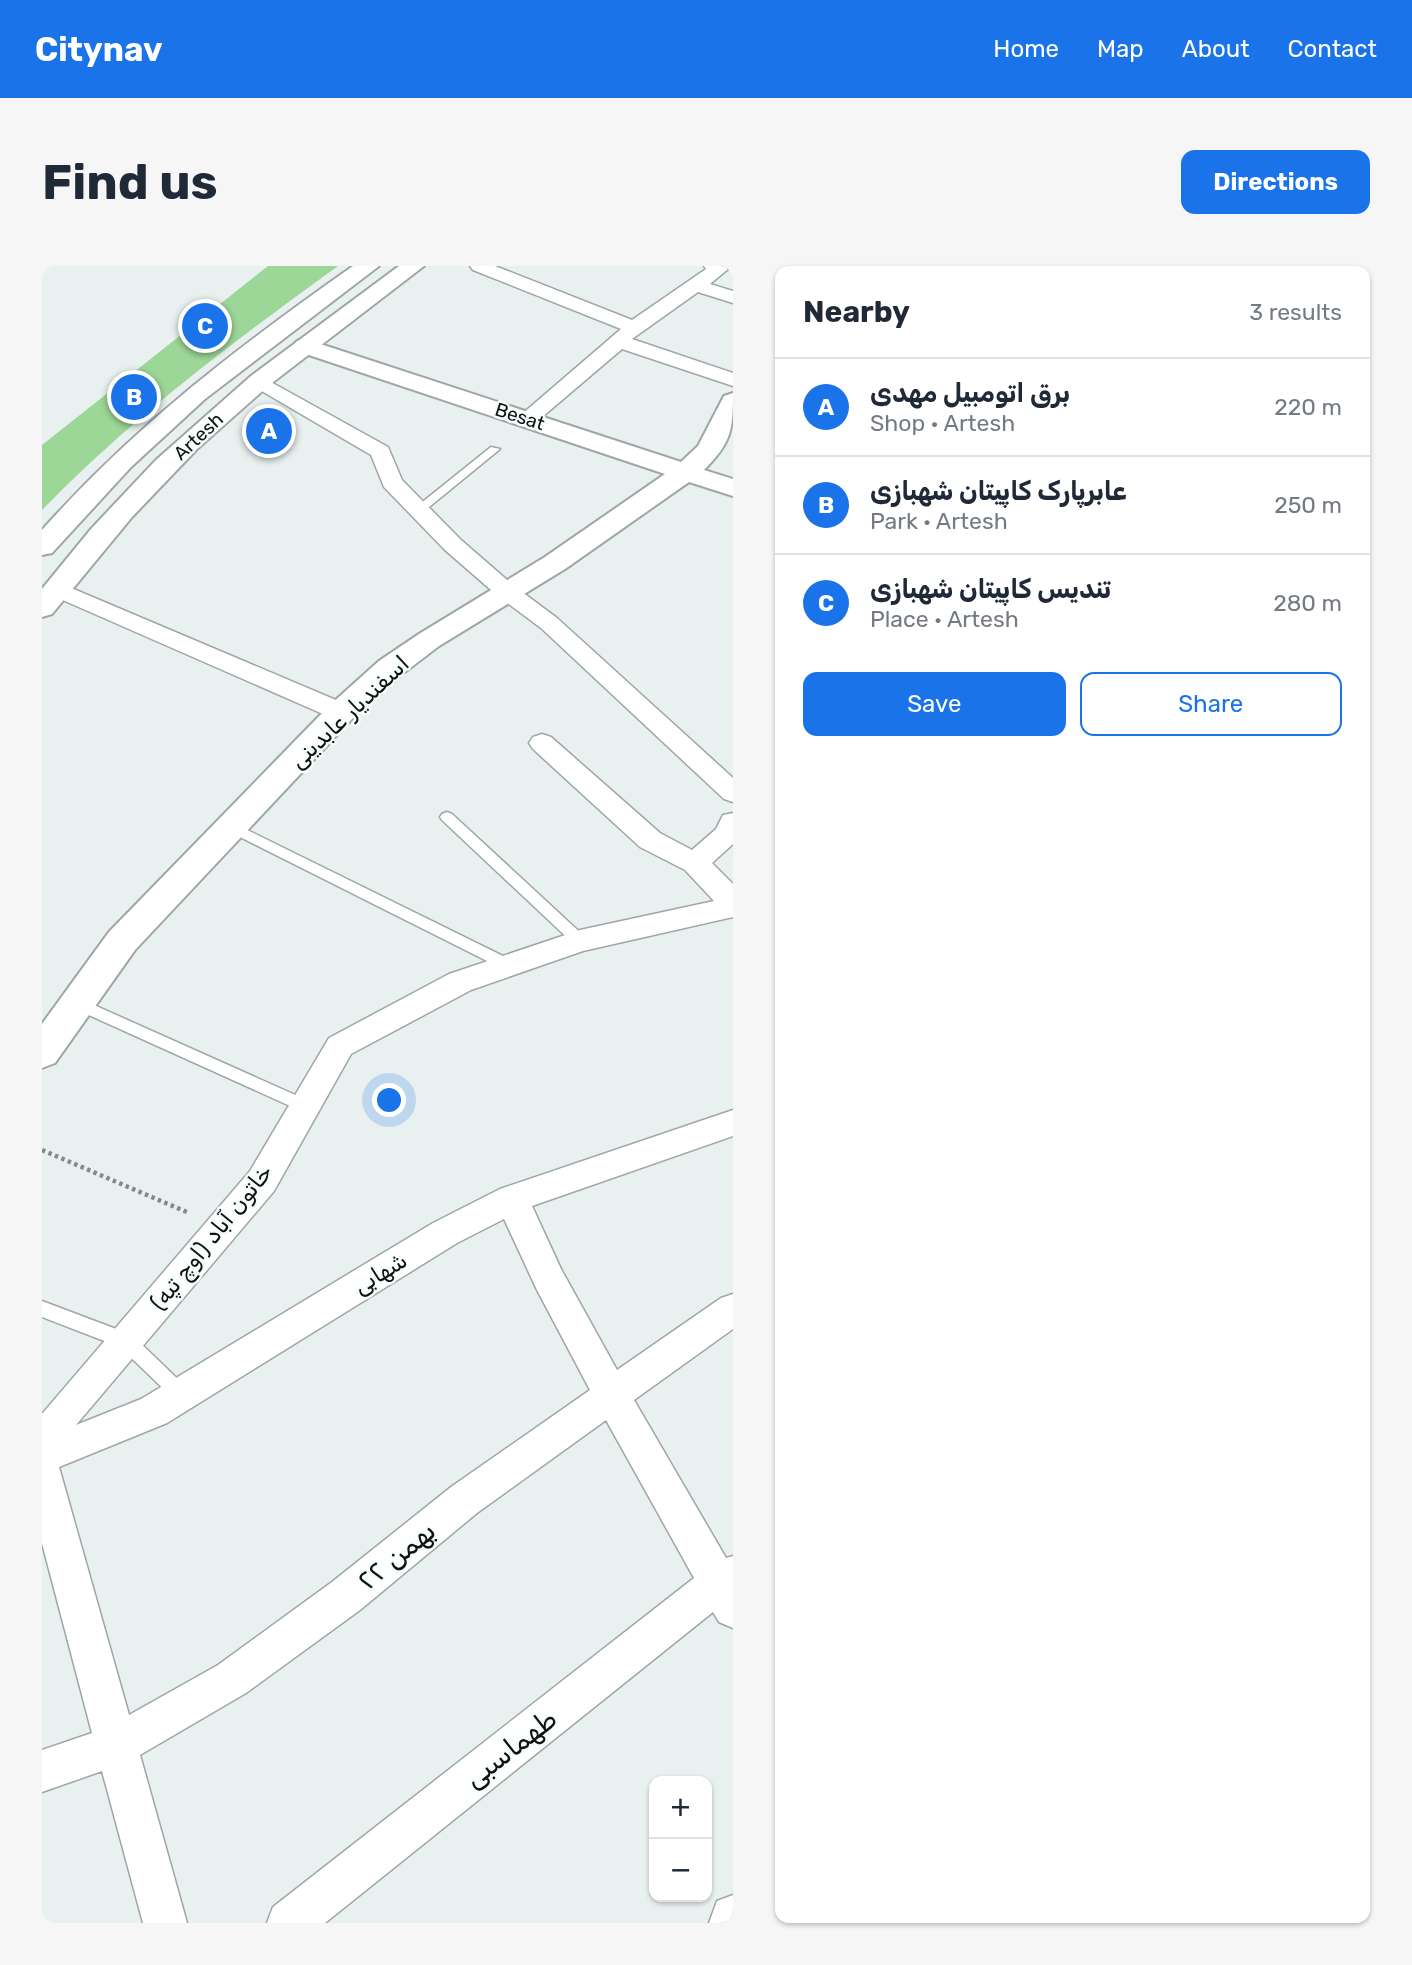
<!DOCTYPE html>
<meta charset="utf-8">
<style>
:root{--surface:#fff;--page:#f6f6f7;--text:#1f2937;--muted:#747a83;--line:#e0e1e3;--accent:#1a73e8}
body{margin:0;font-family:Rubik,"Noto Naskh Arabic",sans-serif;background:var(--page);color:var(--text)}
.controls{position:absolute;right:21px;bottom:21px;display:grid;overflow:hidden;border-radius:14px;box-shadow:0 2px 5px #0004}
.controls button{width:63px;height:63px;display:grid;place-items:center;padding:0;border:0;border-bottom:2px solid var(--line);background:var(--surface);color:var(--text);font:35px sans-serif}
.you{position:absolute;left:348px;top:835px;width:24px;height:24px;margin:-18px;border:5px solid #fff;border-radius:50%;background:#1a73e8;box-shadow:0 0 0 10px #1a73e833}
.badge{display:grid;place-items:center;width:46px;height:46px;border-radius:50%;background:var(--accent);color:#fff;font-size:23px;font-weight:700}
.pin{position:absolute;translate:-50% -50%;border:4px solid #fff;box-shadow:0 2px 7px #0006}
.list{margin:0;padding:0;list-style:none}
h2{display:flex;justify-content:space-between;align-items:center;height:91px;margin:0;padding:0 28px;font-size:30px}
h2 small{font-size:23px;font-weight:400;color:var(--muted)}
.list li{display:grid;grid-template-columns:46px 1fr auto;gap:21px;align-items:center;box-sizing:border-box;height:98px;padding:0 28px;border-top:2px solid var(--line)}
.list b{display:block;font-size:26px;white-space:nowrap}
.list p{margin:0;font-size:23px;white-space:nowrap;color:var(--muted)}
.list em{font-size:23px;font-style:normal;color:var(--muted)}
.actions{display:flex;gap:14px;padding:21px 28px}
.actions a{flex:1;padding:16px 0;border:2px solid var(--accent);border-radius:14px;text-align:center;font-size:24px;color:var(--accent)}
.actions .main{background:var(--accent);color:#fff}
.map{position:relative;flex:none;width:691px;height:1657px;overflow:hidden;border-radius:14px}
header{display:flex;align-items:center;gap:42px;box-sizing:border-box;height:98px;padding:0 35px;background:var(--accent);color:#fff}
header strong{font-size:33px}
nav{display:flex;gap:38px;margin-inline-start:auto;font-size:24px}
.intro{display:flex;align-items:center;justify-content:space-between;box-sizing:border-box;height:168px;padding:0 42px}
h1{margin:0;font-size:49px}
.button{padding:18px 32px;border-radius:14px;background:var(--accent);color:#fff;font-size:24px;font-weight:700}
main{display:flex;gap:42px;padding:0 42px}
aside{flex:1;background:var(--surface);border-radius:14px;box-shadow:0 2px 5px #0004}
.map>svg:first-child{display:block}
.green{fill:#9dd798}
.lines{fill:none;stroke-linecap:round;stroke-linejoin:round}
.service-casing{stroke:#9ea7a6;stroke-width:3}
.minor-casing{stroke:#9ea7a6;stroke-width:3}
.tertiary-casing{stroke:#9ea7a6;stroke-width:4}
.secondary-casing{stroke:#9ea7a6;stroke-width:4}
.path{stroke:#848a8a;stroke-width:4.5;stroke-dasharray:3.5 3.5;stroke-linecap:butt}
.service{fill:#fff;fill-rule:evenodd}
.minor{fill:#fff;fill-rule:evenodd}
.tertiary{fill:#fff;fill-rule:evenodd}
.secondary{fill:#fff;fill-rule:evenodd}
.labels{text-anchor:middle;stroke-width:5;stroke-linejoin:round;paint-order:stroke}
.far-street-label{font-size:19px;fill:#0f1211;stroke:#f5fefd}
.street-label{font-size:23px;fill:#0f1211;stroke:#f5fefd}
.near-street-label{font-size:28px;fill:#0f1211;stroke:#f5fefd}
</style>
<header>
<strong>Citynav</strong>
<nav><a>Home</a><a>Map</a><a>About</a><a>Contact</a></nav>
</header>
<div class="intro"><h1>Find us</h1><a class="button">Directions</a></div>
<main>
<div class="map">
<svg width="691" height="1657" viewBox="0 0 691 1657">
<rect width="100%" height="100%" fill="#e8f0f0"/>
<!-- green -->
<path class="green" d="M226,0h70c-105,76 -206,151 -296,244v-65z"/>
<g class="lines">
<defs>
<path id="service" d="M449,181l9,2 -77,63h-8v-4z
M405,546l5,2 133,123 2,4 -2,4h-10l-133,-125 -2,-3 2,-3z
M191,557l282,139 2,4 -2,4h-10l-277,-139 -2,-3z
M34,731l235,105 2,4 -2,4h-12l-228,-103 -3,-4z
M0,1035l90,34 55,53 3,6 -3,6 -6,2 -6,-2 -55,-53 -78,-30z"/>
<path id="minor" d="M428,0h25l137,54 74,-51 -2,-3h22l2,3 -18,15 23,7v12l-35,-11 -66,47 101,34v13l-111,-37 -87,74h-14l-3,-4 3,-4 100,-86 -148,-59z
M218,110l128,71 14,33 59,60 53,46 43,32 176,160v24l-9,-3 -183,-171 -43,-32 -53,-46 -61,-63 -13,-32 -118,-69 -3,-4 3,-4z
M15,316l293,124 4,6 -4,6 -9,2 -9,-2 -283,-124 -4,-5 4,-5z
M500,468l9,3 109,96 32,17 24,-21 7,-14 10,-2v31l-21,19 21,21v33l-150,34 -112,39 -120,64 -77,137 -198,234 65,-26 292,-176 67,-34 233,-79v26l-201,70 29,63 56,101 104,-72 12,-4v35l-99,71 92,158 7,-2v72l-14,-6 -6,-10 -388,311h-58l6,-16 421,-329 -88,-158 -129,93 -117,97 -114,83 -106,62 47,168h-44l-41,-152 -60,21v-42l50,-17 -50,-190v-129l208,-243 79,-133 120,-64 131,-44 134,-29 -29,-31 -45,-23 -107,-98 -4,-6 4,-6zM462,953l33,71 53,100 -139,97 -119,95 -114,83 -89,50 -70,-248 108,-44 290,-180z
M691,1629v28h-24l8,-22z"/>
<path id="tertiary" d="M263,73l376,123 17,-16 26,-50 9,-3c0,38 -2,50 -29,77l29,9v17l-44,-14 -124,87 -126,77 -38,29 -49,44 -217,231 -80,113 -13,5v-44l67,-92 221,-227 49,-44 40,-27 126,-77 120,-83 -368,-123 -4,-5 4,-5z"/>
<path id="secondary" d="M311,0h26l-174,133 -74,68 -79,86 -10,2v-25c96,-107 195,-182 311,-264z
M357,0h25l-156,120 -71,63 -65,68 -80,97 -10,3v-28l49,-60 65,-69 95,-84z"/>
</defs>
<!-- service casing -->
<use href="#service" class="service-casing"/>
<!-- minor casing -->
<use href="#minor" class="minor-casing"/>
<!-- tertiary casing -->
<use href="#tertiary" class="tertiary-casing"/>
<!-- secondary casing -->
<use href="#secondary" class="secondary-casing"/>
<!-- path -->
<path class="path" d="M0,884l147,63"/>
<!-- service -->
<use href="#service" class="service"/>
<!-- minor -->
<use href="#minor" class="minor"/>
<!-- tertiary -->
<use href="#tertiary" class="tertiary"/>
<!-- secondary -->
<use href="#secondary" class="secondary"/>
</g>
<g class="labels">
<!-- far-street labels -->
<g class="far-street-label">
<text transform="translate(478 150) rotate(18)" y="7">Besat</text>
<text transform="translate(156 170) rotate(-43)" y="7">Artesh</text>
</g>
<!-- street labels -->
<g class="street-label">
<text transform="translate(307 446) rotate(-43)" y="8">اسفندیار عابدینی</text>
<text transform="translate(169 971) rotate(-51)" y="8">خاتون آباد (اوچ تپه)</text>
<text transform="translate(338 1007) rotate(-32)" y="8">شهابی</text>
</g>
<!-- near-street labels -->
<g class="near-street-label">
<text transform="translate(354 1289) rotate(-39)" y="10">۲۲ بهمن</text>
<text transform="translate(468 1482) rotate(-38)" y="10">طهماسبی</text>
</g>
</g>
</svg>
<div class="controls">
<button>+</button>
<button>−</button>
</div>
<div class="you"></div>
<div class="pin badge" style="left:227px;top:165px">A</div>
<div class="pin badge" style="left:92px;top:131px">B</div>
<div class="pin badge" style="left:163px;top:60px">C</div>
</div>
<aside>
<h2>Nearby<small>3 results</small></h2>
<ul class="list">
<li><span class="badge">A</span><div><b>برق اتومبیل مهدی</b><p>Shop · Artesh</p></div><em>220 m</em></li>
<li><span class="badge">B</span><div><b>عابرپارک کاپیتان شهبازی</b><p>Park · Artesh</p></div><em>250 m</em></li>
<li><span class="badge">C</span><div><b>تندیس کاپیتان شهبازی</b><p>Place · Artesh</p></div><em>280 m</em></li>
</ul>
<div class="actions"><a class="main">Save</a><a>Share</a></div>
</aside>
</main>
